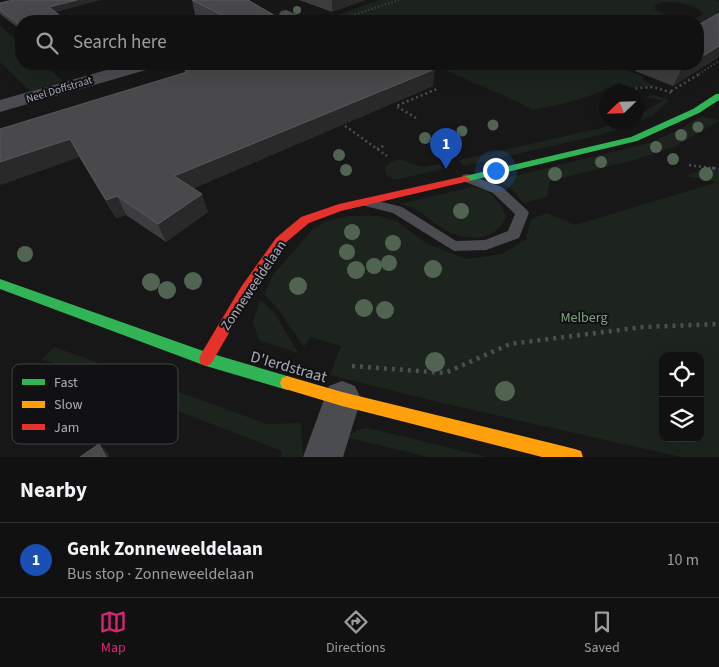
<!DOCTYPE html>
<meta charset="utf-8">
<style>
:root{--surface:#111;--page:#1e1f1f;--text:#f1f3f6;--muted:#9c9d9f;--line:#303131;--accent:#db2777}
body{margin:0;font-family:"Source Sans 3",sans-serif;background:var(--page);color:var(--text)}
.controls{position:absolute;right:15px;bottom:15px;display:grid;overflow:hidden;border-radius:10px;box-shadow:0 5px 20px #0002}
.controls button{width:45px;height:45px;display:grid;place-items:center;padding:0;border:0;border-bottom:1px solid var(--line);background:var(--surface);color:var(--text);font:25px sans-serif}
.compass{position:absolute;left:599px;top:85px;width:45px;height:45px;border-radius:50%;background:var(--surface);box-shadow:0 5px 20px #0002;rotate:247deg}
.you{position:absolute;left:495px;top:170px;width:18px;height:18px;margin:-12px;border:4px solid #fff;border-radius:50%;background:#1a73e8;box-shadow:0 0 0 8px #1a73e833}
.badge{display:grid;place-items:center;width:32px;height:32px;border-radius:50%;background:var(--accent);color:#fff;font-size:16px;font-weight:700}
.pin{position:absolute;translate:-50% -41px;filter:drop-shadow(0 1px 2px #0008)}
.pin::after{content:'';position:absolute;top:26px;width:18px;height:15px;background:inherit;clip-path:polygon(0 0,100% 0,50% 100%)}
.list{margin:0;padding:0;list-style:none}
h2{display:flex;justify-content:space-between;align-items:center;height:65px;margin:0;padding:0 20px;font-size:21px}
h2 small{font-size:16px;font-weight:400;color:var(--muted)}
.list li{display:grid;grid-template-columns:32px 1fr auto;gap:15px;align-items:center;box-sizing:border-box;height:75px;padding:0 20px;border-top:1px solid var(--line)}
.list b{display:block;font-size:19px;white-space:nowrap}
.list p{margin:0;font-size:16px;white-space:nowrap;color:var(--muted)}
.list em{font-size:16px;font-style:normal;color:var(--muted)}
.icon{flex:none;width:28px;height:28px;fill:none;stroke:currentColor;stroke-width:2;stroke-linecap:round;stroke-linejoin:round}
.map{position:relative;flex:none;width:719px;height:457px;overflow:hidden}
.search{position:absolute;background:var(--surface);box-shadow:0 5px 20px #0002;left:15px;right:15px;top:15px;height:55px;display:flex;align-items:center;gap:12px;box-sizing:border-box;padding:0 18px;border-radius:20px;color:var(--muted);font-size:19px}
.sheet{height:140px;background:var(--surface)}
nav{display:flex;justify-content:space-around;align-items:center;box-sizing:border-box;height:70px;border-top:1px solid var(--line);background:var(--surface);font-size:14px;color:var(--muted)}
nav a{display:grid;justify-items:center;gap:2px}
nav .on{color:var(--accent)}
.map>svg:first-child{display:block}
.green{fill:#1d241e;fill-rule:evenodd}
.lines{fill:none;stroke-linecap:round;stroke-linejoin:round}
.path-far3{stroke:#4d4e52;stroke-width:2;stroke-dasharray:1 2.5;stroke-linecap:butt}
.path-far2{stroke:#4d4e52;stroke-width:2.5;stroke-dasharray:2 3;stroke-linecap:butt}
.path-far1{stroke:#4d4e52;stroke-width:3;stroke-dasharray:2.5 4;stroke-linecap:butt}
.path{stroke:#4d4e52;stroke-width:4.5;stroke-dasharray:3 5;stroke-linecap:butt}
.lane{fill:#4b4c50;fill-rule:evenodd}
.street{fill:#4b4c50;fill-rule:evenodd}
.fast{fill:#30b455;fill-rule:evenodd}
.slow{fill:#ff9f0a;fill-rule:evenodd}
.jam{fill:#e5322d;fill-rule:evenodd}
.tree{fill:#506451}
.wall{fill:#3d3d3f}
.shaded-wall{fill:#29292a}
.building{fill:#49494c;stroke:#58595d}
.labels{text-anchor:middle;stroke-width:4;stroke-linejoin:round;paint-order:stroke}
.far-street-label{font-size:11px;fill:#a8adb8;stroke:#111113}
.street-label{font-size:14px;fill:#a8adb8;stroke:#111113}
.park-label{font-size:14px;fill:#7fa381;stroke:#111113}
.near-street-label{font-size:16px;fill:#a8adb8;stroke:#111113}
.key{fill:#111113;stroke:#3e4045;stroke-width:1}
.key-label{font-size:14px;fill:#a8adb8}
</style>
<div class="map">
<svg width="719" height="457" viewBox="0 0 719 457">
<rect width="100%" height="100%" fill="#171717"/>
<!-- green -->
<path class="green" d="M379,0h335l5,1v10l-3,2 3,1 -21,17v-10h-365l-6,-2zM663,2c13,0 32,1 40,12 -10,10 -40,4 -49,-6l4,-5z
M0,26l21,18v20h22l20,17 -33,10 -30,-29z
M431,64h208l-12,6 17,7 -2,2 13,7 -29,2 -6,-6c-27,16 -57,22 -88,28l-12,-7z
M654,95l15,5 -17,16 -21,9 -31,10 -136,31 -5,-6 142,-32 17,-5 18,-1 1,-6 26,-16 -20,-3z
M704,117l15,3v1l-43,25 -39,13 -87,22 -3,16 -23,6 -13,-15 -13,-8 151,-37 30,-13 19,-12z
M399,159l23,8 18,-3 3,5 -49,11 -8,-5 -1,-7 4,-5z
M705,169l14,2v286h-38l-230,-52 -121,-30 11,-29 -31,-9 -6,10 -26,-38 -14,-15 10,-20 39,-45 14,-8 22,-5h30l19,6 29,22 40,15 35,-5 24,-15 5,-20 16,-6 28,12 143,-43 -32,-6zM663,356h37v82h-37z
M472,187c17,1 28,14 34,29 -9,25 -37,26 -59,15 -19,-10 -22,-21 -47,-27z
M260,300l14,12 24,41 -39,-13 -6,-18z
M54,347l213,77 34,-1 2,34h-21v-6l-240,-92z
M368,428l119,29h-59l-82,-20 12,-7z"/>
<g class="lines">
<!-- path-far3 -->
<path class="path-far3" d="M335,21l64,-21
M699,74l20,-13"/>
<!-- path-far2 -->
<path class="path-far2" d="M671,91l30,-18
M631,92l-2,-3 24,-2 20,6
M416,118l-20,-12 41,-17
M341,123l46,33
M377,149l8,-4
M689,165l30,4"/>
<!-- path-far1 -->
<path class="path-far1" d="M712,168l7,1"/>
<!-- path -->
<path class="path" d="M352,366l93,7 65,-29 133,-17 76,-3"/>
<!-- lane -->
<path class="lane" d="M467,174l35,13 25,23 2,3 -10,25 -33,12 -32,1 -61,-38 -32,-8 -1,-3 6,-4 36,9 54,34 29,-1 23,-9 7,-17 -22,-21 -30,-12 -2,-3 2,-3z"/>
<!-- street -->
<path class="street" d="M286,10l19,8 3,3c-11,1 -22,2 -29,-7l2,-3z
M128,64h28l-3,4 -153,44v-12z
M342,381l13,5 6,13 -18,58h-40l26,-71z"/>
<!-- fast -->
<path class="fast" d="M716,94h3v6l-20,13 -62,28 -172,41 -5,-3 5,-3 166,-39 62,-28z
M0,279l206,73 81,24 5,2 2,5 -2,5 -5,2 -81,-24 -206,-77z"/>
<!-- slow -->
<path class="slow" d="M287,376l55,16 233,57 6,2 2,6h-41l-200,-51 -60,-18 -2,-5 2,-5z"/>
<!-- jam -->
<path class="jam" d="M465,176l5,3 -1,2 -128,30 -32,12 -25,21 -33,51 -40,69 -5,2 -5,-2 -2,-5 2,-5 40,-67 35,-49 25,-21 38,-13z"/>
</g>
<!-- trees -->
<g class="tree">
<circle cx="297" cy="10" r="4"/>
<circle cx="493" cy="125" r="5.5"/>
<circle cx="698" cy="127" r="5.5"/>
<circle cx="462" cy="131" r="5.5"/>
<circle cx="681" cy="135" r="6"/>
<circle cx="425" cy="138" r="6"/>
<circle cx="656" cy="147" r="6"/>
<circle cx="339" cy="155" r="6"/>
<circle cx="673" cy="159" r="6"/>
<circle cx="601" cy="162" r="6"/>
<circle cx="346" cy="170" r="6"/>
<circle cx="555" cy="174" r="7"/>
<circle cx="706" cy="174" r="7"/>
<circle cx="461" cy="211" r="8"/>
<circle cx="352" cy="232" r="8"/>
<circle cx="393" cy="243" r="8"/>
<circle cx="347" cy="252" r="8"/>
<circle cx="25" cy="254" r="8"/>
<circle cx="389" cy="263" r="8"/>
<circle cx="374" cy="266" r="8"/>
<circle cx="433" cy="269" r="9"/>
<circle cx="356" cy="270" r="9"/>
<circle cx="193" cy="281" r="9"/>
<circle cx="151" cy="282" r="9"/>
<circle cx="298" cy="286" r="9"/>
<circle cx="167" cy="290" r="9"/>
<circle cx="364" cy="308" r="9"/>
<circle cx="385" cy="310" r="9"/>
<circle cx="435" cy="362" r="10"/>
<circle cx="505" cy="391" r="10"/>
</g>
<!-- wall -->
<path class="wall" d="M192,0l92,21h-76l-13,-6z
M299,0h66l-33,12z
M0,3l55,9 -34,9v9l-21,-16z
M719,13v44l-46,29 -38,-15 3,-7h60z
M184,69l249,17 -239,102 14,24 -42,30 -40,-27 -10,3 -37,-61 -79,28 185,-113z"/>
<!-- shaded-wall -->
<path class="shaded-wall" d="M77,0h24l-49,13 -3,-6z
M332,0h33l-33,12z
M719,46v11l-46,29 9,-18 7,-4h9v-5z
M435,69l-2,17 -253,108 -6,-18z
M70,139l9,18 -79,28v-23z
M202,194l6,18 -42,30 -8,-18z
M117,196l9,19 -10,3 -10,-18z
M99,444l8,8 3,5h-4z"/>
<!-- building -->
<path class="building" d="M13,0h64l-28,7 18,14h-46v5l-21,-16v-7z
M192,0h56l36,21h-50z
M719,13v33l-21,13v-34z
M202,64h223l10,5 -261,107 28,18 -44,30 -41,-28 -11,4 -36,-61 -70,23v-33l187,-57 -3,-3z
M671,64h18l-7,4z
M99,444l7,13h-26z"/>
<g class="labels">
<!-- far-street labels -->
<g class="far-street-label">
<text transform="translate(59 89) rotate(-17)" y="4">Neel Doffstraat</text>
</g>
<!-- street labels -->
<g class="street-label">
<text transform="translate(253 285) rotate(-56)" y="5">Zonneweeldelaan</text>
</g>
<!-- park labels -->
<g class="park-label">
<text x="584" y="322">Melberg</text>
</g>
<!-- near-street labels -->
<g class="near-street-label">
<text transform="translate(289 366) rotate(16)" y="6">D'Ierdstraat</text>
</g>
</g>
<!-- legend -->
<rect x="12" y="364" width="166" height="80" rx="8" class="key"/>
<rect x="22" y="379" width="23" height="6" fill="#30b455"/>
<rect x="22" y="401" width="23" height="7" fill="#ff9f0a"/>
<rect x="22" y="424" width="23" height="6" fill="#e5322d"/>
<g class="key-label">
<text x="54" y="387">Fast</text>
<text x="54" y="409">Slow</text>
<text x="54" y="432">Jam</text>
</g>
</svg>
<div class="controls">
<button><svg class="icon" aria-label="locate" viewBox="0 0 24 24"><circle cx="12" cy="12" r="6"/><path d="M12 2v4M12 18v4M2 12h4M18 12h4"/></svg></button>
<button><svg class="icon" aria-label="layers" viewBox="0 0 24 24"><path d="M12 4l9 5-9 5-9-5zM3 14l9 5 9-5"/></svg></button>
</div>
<svg class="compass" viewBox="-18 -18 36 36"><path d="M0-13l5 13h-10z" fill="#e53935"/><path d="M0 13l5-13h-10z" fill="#9c9d9f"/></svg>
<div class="you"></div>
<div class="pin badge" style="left:446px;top:169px;background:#1a4fb4">1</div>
<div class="search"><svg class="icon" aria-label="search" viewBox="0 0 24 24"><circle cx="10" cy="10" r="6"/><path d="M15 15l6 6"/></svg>Search here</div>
</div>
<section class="sheet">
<h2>Nearby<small></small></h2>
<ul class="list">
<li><span class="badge" style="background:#1a4fb4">1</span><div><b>Genk Zonneweeldelaan</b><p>Bus stop · Zonneweeldelaan</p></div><em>10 m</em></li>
</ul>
</section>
<nav>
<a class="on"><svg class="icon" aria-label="map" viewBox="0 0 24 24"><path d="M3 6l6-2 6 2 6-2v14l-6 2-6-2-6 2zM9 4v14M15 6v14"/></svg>Map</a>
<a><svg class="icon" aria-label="directions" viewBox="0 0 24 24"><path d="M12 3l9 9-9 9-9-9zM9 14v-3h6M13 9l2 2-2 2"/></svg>Directions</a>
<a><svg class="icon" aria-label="saved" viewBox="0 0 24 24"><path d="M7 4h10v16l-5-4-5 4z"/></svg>Saved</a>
</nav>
